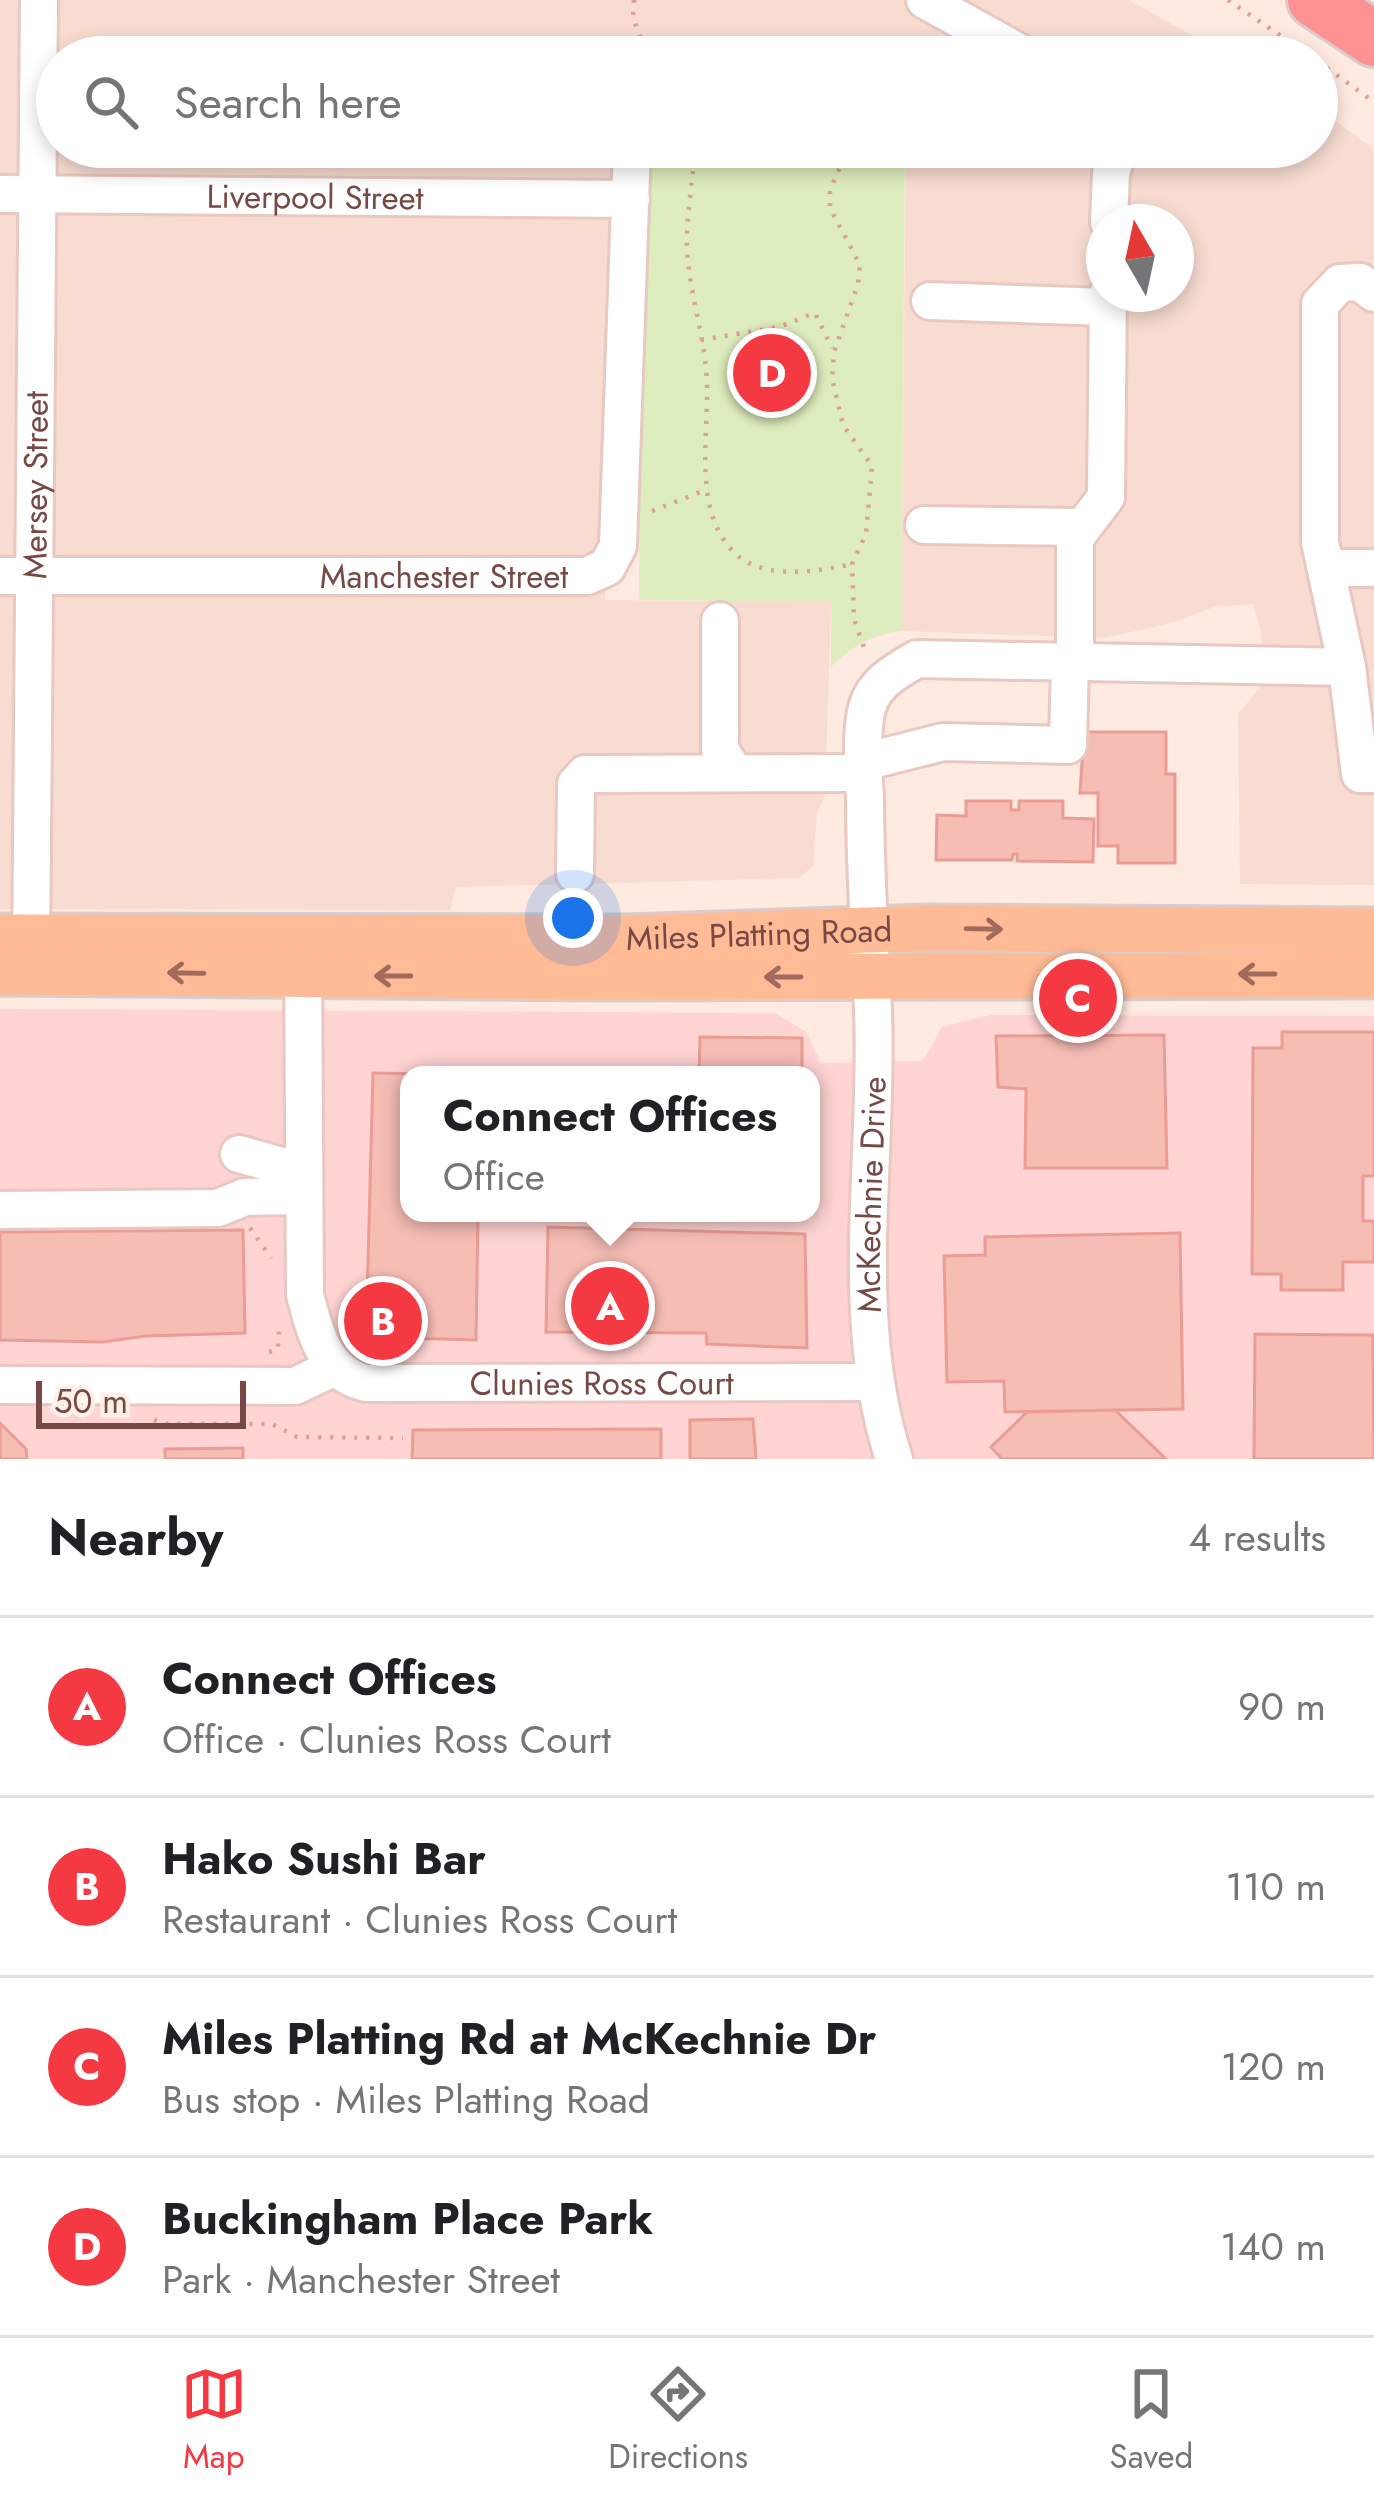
<!DOCTYPE html>
<meta charset="utf-8">
<style>
:root{--surface:#fff;--page:#f6f6f6;--text:#202124;--muted:#757577;--line:#e0e0e0;--accent:#f43943}
body{margin:0;font-family:Jost,sans-serif;background:var(--page);color:var(--text)}
.compass{position:absolute;left:1086px;top:204px;width:108px;height:108px;border-radius:50%;background:var(--surface);box-shadow:0 6px 18px #0003;rotate:351deg}
.scale{position:absolute;left:36px;bottom:30px;width:210px;box-sizing:border-box;padding-left:12px;border:6px solid #774945;border-top:0;font-size:33px;line-height:42px;white-space:nowrap;color:#774945;-webkit-text-stroke:9px #fff0e8;paint-order:stroke}
.you{position:absolute;left:573px;top:918px;width:42px;height:42px;margin:-30px;border:9px solid #fff;border-radius:50%;background:#1a73e8;box-shadow:0 0 0 18px #1a73e833}
.badge{display:grid;place-items:center;width:78px;height:78px;border-radius:50%;background:var(--accent);color:#fff;font-size:39px;font-weight:700}
.pin{position:absolute;translate:-50% -50%;border:6px solid #fff;box-shadow:0 3px 12px #0006}
.popup{position:absolute;left:400px;top:1066px;width:420px;height:156px;box-sizing:border-box;display:grid;place-content:center;border-radius:24px;background:var(--surface);filter:drop-shadow(0 3px 9px #0005);font-size:39px;white-space:nowrap;color:var(--muted)}
.popup b{font-size:45px;color:var(--text)}
.popup::after{content:'';position:absolute;left:50%;top:100%;margin-left:-24px;border:24px solid transparent;border-top-color:var(--surface)}
.list{margin:0;padding:0;list-style:none}
h2{display:flex;justify-content:space-between;align-items:center;height:156px;margin:0;padding:0 48px;font-size:51px}
h2 small{font-size:39px;font-weight:400;color:var(--muted)}
.list li{display:grid;grid-template-columns:78px 1fr auto;gap:36px;align-items:center;box-sizing:border-box;height:180px;padding:0 48px;border-top:3px solid var(--line)}
.list b{display:block;font-size:45px;white-space:nowrap}
.list p{margin:0;font-size:39px;white-space:nowrap;color:var(--muted)}
.list em{font-size:39px;font-style:normal;color:var(--muted)}
.icon{flex:none;width:66px;height:66px;fill:none;stroke:currentColor;stroke-width:2;stroke-linecap:round;stroke-linejoin:round}
.map{position:relative;flex:none;width:1374px;height:1459px;overflow:hidden}
.search{position:absolute;background:var(--surface);box-shadow:0 6px 18px #0003;left:36px;right:36px;top:36px;height:132px;display:flex;align-items:center;gap:30px;box-sizing:border-box;padding:0 42px;border-radius:66px;color:var(--muted);font-size:45px}
.sheet{height:876px;background:var(--surface)}
nav{display:flex;justify-content:space-around;align-items:center;box-sizing:border-box;height:168px;border-top:3px solid var(--line);background:var(--surface);font-size:33px;color:var(--muted)}
nav a{display:grid;justify-items:center;gap:6px}
nav .on{color:var(--accent)}
.map>svg:first-child{display:block}
.residential{fill:#f8dcd1;fill-rule:evenodd}
.commercial{fill:#ffd4d3;fill-rule:evenodd}
.green{fill:#deedbd}
.building{fill:#f6bdb5;stroke:#ea9d94;stroke-width:3}
.lines{fill:none;stroke-linecap:round;stroke-linejoin:round}
.minor-casing{stroke:#e8c8c0;stroke-width:42}
.major-casing{stroke:#d9cccb;stroke-width:51}
.highway-casing{stroke:#d9cccb;stroke-width:60}
.path{stroke:#dba098;stroke-width:4.5;stroke-dasharray:3 9;stroke-linecap:butt}
.minor{stroke:#fff;stroke-width:36}
.major{stroke:#ffbb96;stroke-width:45}
.highway{stroke:#fe9192;stroke-width:54}
.oneway{stroke:#a06b5d}
.labels{text-anchor:middle;stroke-width:9;stroke-linejoin:round;paint-order:stroke}
.street-label{font-size:33px;fill:#774945;stroke:#fff0e8}
</style>
<div class="map">
<svg width="1374" height="1459" viewBox="0 0 1374 1459">
<rect width="100%" height="100%" fill="#feeae0"/>
<!-- residential -->
<path class="residential" d="M0,0h1129l102,57h-585l-12,-9 -20,9h-557v90h560l-12,453 226,2 -6,194 -8,17 -4,53 -14,12 -343,9 -6,23 -450,-1z
M1317,108l57,41v736l-134,-1 -2,-170 21,-25 4,-22 -2,-36 -8,-27 -39,3 -43,16 -66,15 -204,-7 5,-484h411zM1104,222h72v72h-72z"/>
<!-- commercial -->
<path class="commercial" d="M0,1009l775,4 31,19 15,31 102,-2 19,-34 48,-12 384,1v443h-1374zM409,1075h402v138h-402z"/>
<!-- green -->
<path class="green" d="M643,147h262l-4,484c-30,5 -50,15 -70,36v-65l-192,-2z"/>
<!-- building -->
<path class="building" d="M1084,732h82v42h9v89h-57v-17h-20v-53h-18z
M966,801h45v9h8v-9h44v17l31,1 -1,43 -76,-1v-7h-4l-1,6h-76l1,-45 29,1z
M1282,1032h92v144h-11v45h11v41h-31v28h-62v-16h-29l1,-226h29z
M1164,1035l3,133h-142l1,-79 -28,-2 -2,-51z
M700,1037l102,1v37h-103z
M373,1073l108,2h-72v138h69l-2,127 -110,-3z
M811,1089h7l-1,48h-6z
M548,1227l257,7 2,114 -100,-4 -1,-11 -160,-1z
M243,1230l2,103 -99,3 -43,6 -103,-2v-108z
M1180,1233l3,176 -178,3 -1,-31 -57,1 -3,-126 41,-1v-18z
M1255,1334l118,1 1,124h-120z
M1115,1410l51,49h-164l-11,-12 36,-35z
M753,1419l3,40h-66v-39z
M0,1423l26,26 1,10h-27z
M661,1429v30h-249l1,-29z
M243,1448v11h-78v-10z"/>
<g class="lines">
<defs>
<g id="minor">
<path d="M925,0l102,57"/>
<path id="s1" d="M0,194l631,5"/>
<path d="M1109,222l2,-49 8,-26"/>
<path d="M930,301l178,6"/>
<path d="M924,525l159,2"/>
<path d="M1326,568h48"/>
<path id="s2" d="M0,576h587l20,-9 11,-21 14,-399"/>
<path d="M720,621v129l15,23"/>
<path d="M1075,662v-124l31,-41 2,-203"/>
<path d="M1347,667l-27,-125v-238l20,-21 20,-1 14,11"/>
<path d="M864,762l79,-20 125,3 2,-83"/>
<path d="M575,874l1,-90 9,-10 279,-1"/>
<path id="s3" d="M303,951l2,344c10,37 19,78 61,88l509,-1"/>
<path id="s4" d="M31,962l8,-962"/>
<path d="M239,1154l64,18"/>
<path d="M0,1210l218,-2 27,-11 59,-1"/>
<path d="M0,1385l295,1 40,-19"/>
<path id="s5" d="M894,1459c-47,-144 -15,-299 -21,-448 -3,-70 -8,-140 -8,-211 -1,-27 -4,-56 0,-82 4,-32 26,-44 52,-59l430,8 13,107h14"/>
</g>
<g id="major">
<path id="s6" d="M0,937l627,1 300,-10 447,3"/>
<path d="M0,972l608,5 766,-2"/>
</g>
<path id="highway" d="M1315,0l59,39"/>
</defs>
<!-- minor casing -->
<use href="#minor" class="minor-casing"/>
<!-- major casing -->
<use href="#major" class="major-casing"/>
<!-- highway casing -->
<use href="#highway" class="highway-casing"/>
<!-- path -->
<path class="path" d="M634,0l-1,18 15,39
M1228,0l84,57
M1317,61l57,41
M695,147c-2,34 -9,68 -8,102 2,40 15,79 19,119 6,56 -16,133 24,180 28,34 85,24 122,16
M826,147l17,7
M849,147l-19,43v18l30,57 -2,19 -24,68 -2,26 11,47 29,41 -6,68 -14,30 2,55 12,34
M701,340l78,-13 36,-14 17,35
M652,511l56,-22
M250,1228l21,30
M269,1352l9,-3 1,-20
M154,1420l14,4h104l25,13 106,1"/>
<!-- minor -->
<use href="#minor" class="minor"/>
<!-- major -->
<use href="#major" class="major"/>
<!-- highway -->
<use href="#highway" class="highway"/>
</g>
<!-- one-way arrows -->
<defs><path id="oneway-shaft" d="M-6 0H5M1.5-3L5.5 0L1.5 3" fill="none" stroke-width="1.6" stroke-linecap="round" stroke-linejoin="round" transform="scale(3)"/></defs>
<g class="oneway">
<use href="#oneway-shaft" transform="translate(984 929) rotate(1)"/>
<use href="#oneway-shaft" transform="translate(186 973) rotate(-179)"/>
<use href="#oneway-shaft" transform="translate(1257 974) rotate(-180)"/>
<use href="#oneway-shaft" transform="translate(393 976) rotate(-180)"/>
<use href="#oneway-shaft" transform="translate(783 977) rotate(180)"/>
</g>
<g class="labels">
<!-- street labels -->
<g class="street-label">
<text dy="12" stroke="none"><textPath href="#s1" startOffset="315">Liverpool Street</textPath></text>
<text dy="12" stroke="none"><textPath href="#s4" startOffset="477">Mersey Street</textPath></text>
<text dy="12" stroke="none"><textPath href="#s2" startOffset="444">Manchester Street</textPath></text>
<text dy="12" stroke="none"><textPath href="#s6" startOffset="759">Miles Platting Road</textPath></text>
<text dy="12" stroke="none"><textPath href="#s5" startOffset="267">McKechnie Drive</textPath></text>
<text dy="12" stroke="none"><textPath href="#s3" startOffset="693">Clunies Ross Court</textPath></text>
</g>
</g>
</svg>
<svg class="compass" viewBox="-18 -18 36 36"><path d="M0-13l5 13h-10z" fill="#e53935"/><path d="M0 13l5-13h-10z" fill="#757577"/></svg>
<div class="scale">50 m</div>
<div class="you"></div>
<div class="pin badge" style="left:610px;top:1306px">A</div>
<div class="popup"><b>Connect Offices</b>Office</div>
<div class="pin badge" style="left:383px;top:1321px">B</div>
<div class="pin badge" style="left:1078px;top:998px">C</div>
<div class="pin badge" style="left:772px;top:373px">D</div>
<div class="search"><svg class="icon" aria-label="search" viewBox="0 0 24 24"><circle cx="10" cy="10" r="6"/><path d="M15 15l6 6"/></svg>Search here</div>
</div>
<section class="sheet">
<h2>Nearby<small>4 results</small></h2>
<ul class="list">
<li><span class="badge">A</span><div><b>Connect Offices</b><p>Office · Clunies Ross Court</p></div><em>90 m</em></li>
<li><span class="badge">B</span><div><b>Hako Sushi Bar</b><p>Restaurant · Clunies Ross Court</p></div><em>110 m</em></li>
<li><span class="badge">C</span><div><b>Miles Platting Rd at McKechnie Dr</b><p>Bus stop · Miles Platting Road</p></div><em>120 m</em></li>
<li><span class="badge">D</span><div><b>Buckingham Place Park</b><p>Park · Manchester Street</p></div><em>140 m</em></li>
</ul>
</section>
<nav>
<a class="on"><svg class="icon" aria-label="map" viewBox="0 0 24 24"><path d="M3 6l6-2 6 2 6-2v14l-6 2-6-2-6 2zM9 4v14M15 6v14"/></svg>Map</a>
<a><svg class="icon" aria-label="directions" viewBox="0 0 24 24"><path d="M12 3l9 9-9 9-9-9zM9 14v-3h6M13 9l2 2-2 2"/></svg>Directions</a>
<a><svg class="icon" aria-label="saved" viewBox="0 0 24 24"><path d="M7 4h10v16l-5-4-5 4z"/></svg>Saved</a>
</nav>
